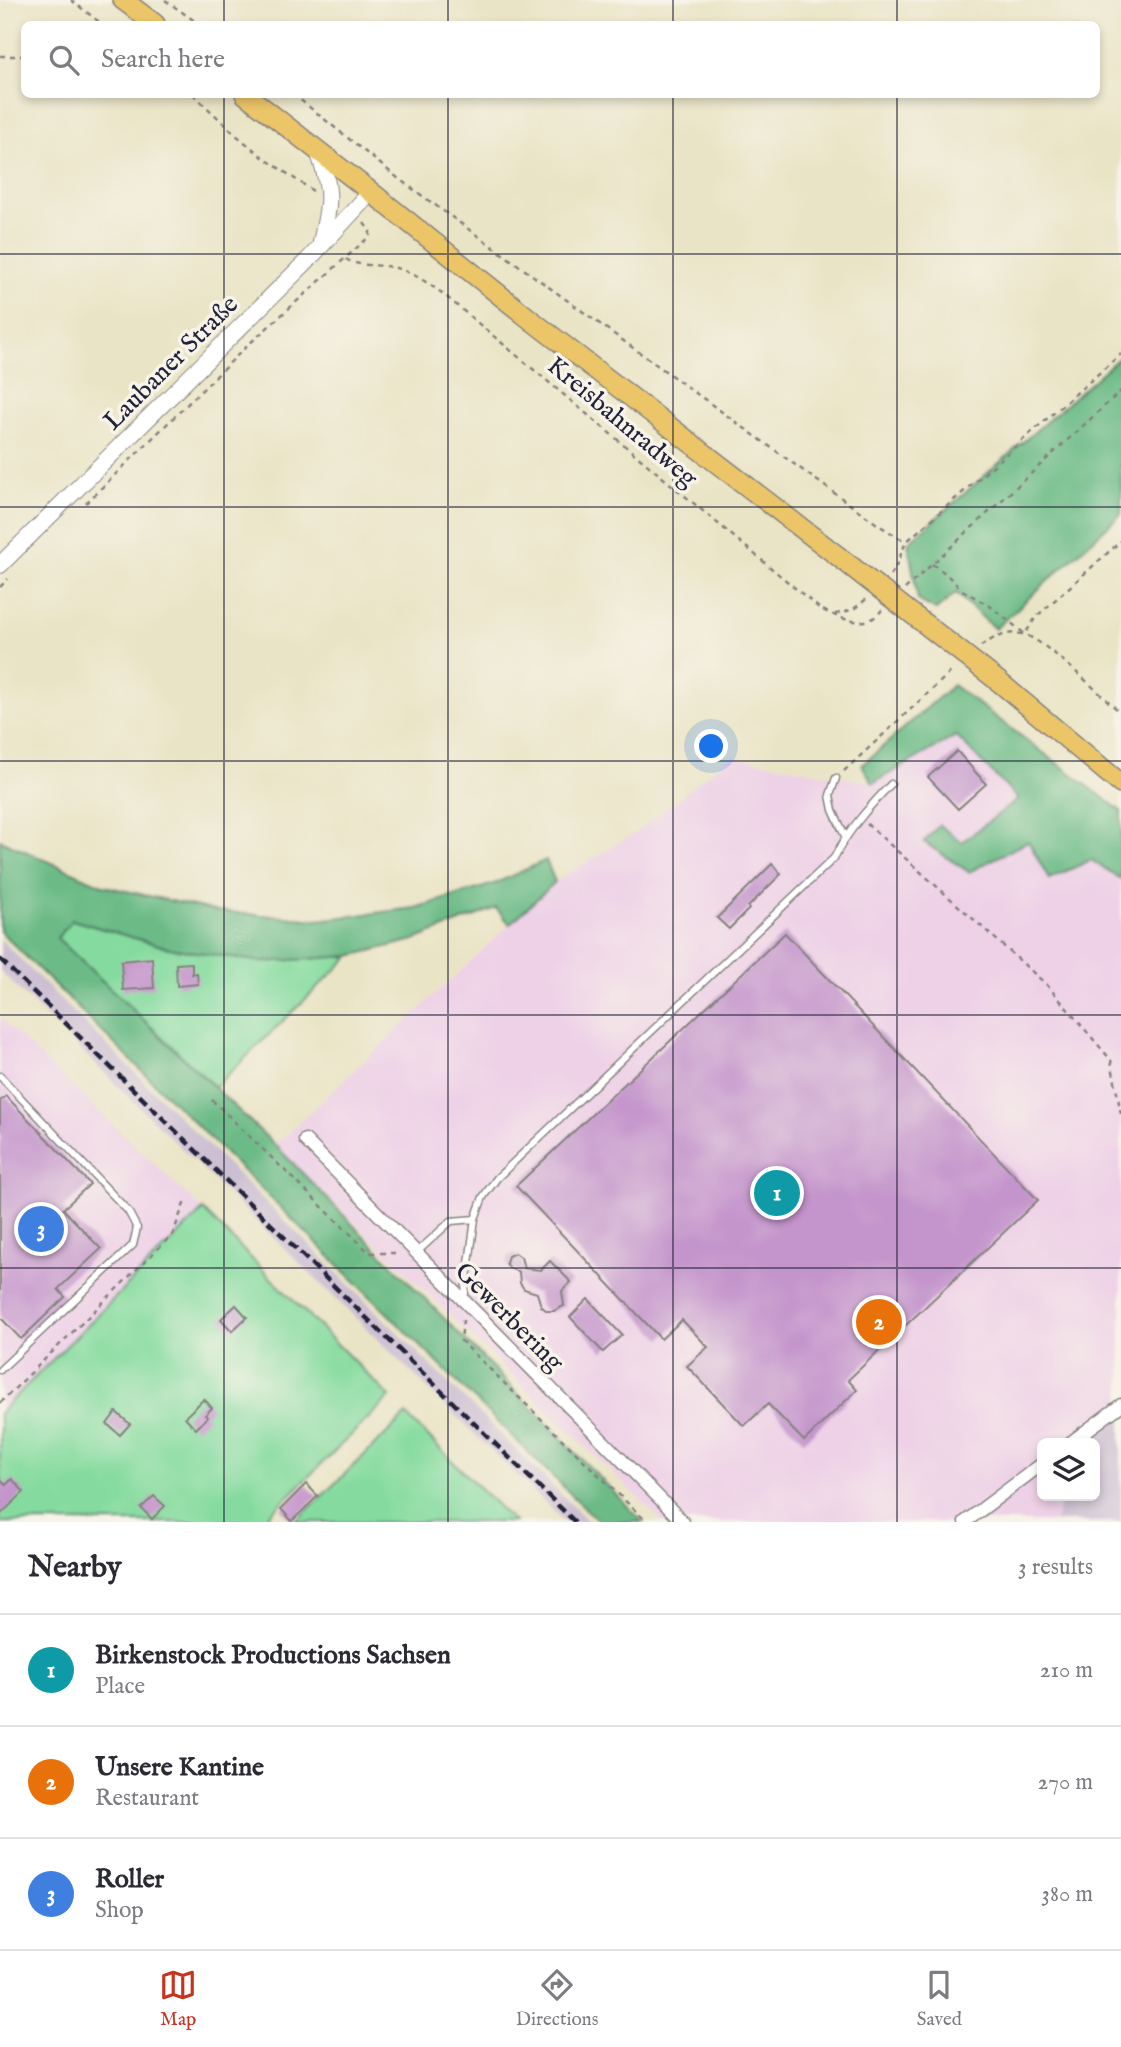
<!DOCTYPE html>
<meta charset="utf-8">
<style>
:root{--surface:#fff;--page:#f7f7f7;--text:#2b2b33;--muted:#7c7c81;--line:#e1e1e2;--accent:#c8321e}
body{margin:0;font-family:"IM FELL English",serif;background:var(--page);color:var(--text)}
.controls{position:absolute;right:21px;bottom:21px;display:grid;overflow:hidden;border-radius:10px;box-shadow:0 4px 10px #0003}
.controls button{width:63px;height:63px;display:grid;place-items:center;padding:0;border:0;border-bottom:2px solid var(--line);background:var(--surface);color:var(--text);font:35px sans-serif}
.you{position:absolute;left:712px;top:747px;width:24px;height:24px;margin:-18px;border:5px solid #fff;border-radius:50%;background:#1a73e8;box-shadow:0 0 0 10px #1a73e833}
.badge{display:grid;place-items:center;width:46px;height:46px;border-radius:50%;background:var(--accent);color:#fff;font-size:23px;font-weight:700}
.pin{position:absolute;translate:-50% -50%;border:4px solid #fff;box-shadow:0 2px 7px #0006}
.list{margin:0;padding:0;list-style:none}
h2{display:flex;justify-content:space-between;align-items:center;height:91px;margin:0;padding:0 28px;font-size:30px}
h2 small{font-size:23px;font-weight:400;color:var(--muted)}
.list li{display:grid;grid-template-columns:46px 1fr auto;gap:21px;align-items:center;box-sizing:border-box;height:112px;padding:0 28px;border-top:2px solid var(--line)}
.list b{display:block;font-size:26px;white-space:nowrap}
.list p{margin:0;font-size:23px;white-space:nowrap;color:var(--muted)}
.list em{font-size:23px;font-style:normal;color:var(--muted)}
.icon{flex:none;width:38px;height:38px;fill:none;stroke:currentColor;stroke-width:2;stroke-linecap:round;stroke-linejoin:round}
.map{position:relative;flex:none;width:1121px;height:1522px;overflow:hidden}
.search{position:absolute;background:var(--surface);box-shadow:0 4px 10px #0003;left:21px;right:21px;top:21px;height:77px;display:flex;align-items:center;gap:18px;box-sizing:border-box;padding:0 24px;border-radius:10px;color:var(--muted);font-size:26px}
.sheet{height:427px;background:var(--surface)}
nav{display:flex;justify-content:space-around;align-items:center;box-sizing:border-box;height:98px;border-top:2px solid var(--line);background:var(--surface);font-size:19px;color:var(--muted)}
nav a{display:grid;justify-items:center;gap:4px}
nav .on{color:var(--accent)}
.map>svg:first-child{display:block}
.built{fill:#eed0e7;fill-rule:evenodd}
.industrial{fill:#ccbed3}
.green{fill:#85db9f;stroke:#547e6d;stroke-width:2}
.forest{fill:#6cbb86;stroke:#476e60;stroke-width:2}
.building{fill:#c494cc}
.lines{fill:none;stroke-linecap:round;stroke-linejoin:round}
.service-casing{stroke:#868380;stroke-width:9}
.minor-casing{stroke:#868380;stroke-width:15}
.tertiary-casing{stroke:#868380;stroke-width:18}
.primary-casing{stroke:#868380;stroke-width:22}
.path{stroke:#868380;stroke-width:2.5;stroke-dasharray:5 5;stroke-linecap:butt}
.service{stroke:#fff;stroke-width:6}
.minor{stroke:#fff;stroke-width:12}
.tertiary{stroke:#fff;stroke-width:16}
.primary{stroke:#ecc569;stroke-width:19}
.rail{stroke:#22223b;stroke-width:4.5;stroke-dasharray:10 5;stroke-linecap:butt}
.primary-bridge-casing{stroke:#868380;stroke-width:22;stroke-linecap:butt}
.primary-bridge{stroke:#ecc569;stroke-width:19}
.grid{fill:none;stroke:#22223b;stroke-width:2;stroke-opacity:0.55}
.labels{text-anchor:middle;stroke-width:7;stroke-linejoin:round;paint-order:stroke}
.street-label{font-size:26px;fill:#22223b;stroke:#f7f3e8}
</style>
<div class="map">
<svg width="1121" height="1522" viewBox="0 0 1121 1522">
<rect width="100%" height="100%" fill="#f7f3e8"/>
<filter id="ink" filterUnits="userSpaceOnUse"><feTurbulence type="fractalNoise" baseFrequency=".0143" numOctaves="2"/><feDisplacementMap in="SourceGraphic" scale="14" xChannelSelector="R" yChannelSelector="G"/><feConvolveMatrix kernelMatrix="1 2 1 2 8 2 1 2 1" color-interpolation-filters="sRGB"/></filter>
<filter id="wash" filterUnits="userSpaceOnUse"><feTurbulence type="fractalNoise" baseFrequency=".00686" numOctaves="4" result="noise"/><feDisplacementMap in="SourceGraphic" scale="28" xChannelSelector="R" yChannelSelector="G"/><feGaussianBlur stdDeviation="1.57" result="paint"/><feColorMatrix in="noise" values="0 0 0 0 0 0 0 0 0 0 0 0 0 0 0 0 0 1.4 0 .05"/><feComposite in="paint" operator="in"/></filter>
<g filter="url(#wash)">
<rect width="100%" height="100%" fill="#eae4c6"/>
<!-- built -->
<path class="built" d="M956,736l62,63 -56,44 7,29 59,-31 63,19 30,19v643h-458l-388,-377 280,-263 85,-52 90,-74 143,27zM1042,1443h53v53h-53z
M0,1018l203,192 -203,202z"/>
<!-- industrial -->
<path class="industrial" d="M0,939l589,583h-24l-565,-551z
M1121,1418v104h-66l8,-26h32v-53h-8z"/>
<!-- green -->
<path class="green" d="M72,920l97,28 93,14 88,-6 -135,131 -158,-149z
M203,1210l187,187 -128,125h-262v-110z
M406,1415l108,107h-219z"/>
<!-- forest -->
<path class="forest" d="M1121,356v158l-126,115 -39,-36 -20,17 -18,-10 -10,-57z
M953,685l168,126v68l-30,-19 -42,19 -21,-38 -59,31 -45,-30 15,-17 23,17 56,-43 -62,-63 -83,47 -11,-18z
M0,840l104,46 112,25 102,9 97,-12 79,-24 52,-24 9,22 -45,42 -14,-16 -82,32 -64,16 -88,6 -93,-14 -97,-28 -15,18 218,207 368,377h-44l-599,-591z"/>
<g id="blocks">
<!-- building -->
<path class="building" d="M957,751l29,33 -28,25 -30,-32z
M772,864l9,10 -33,33 1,2 -20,20 -12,-11z
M785,933l253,267 -190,180 9,10 -53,51 -36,-37 -24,22 -57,-60 21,-19 -26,-27 -21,19 -145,-153z
M152,958l2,30 -31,2 -2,-29z
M192,963v11l5,-1 1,11 -21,2 -1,-22z
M6,1096l84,88 -27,25 38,40 -43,40 7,8 -44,42 -21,-22v-216z
M515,1253l6,4 3,11 17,2 9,-9 21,21 -9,9 2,15 -10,5h-7l-6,-5 -4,-13 -13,-4 -4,-6 -1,-11 -10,-4 -3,-5 2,-7z
M588,1299l34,36 -19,17 -33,-35z
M236,1305l11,12 -15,14 -11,-12z
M204,1399l8,9 -7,7 3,2 -12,12 -11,-12z
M116,1412l14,12 -10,11 -13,-11z
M0,1478l6,7 6,-6 12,13 -24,23z
M306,1484l12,12 -26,25 -11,-12z
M154,1496l11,10 -13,13 -11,-11z"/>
</g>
</g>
<g filter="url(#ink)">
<use href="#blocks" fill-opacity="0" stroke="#868380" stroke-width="2"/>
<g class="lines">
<defs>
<path id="service" d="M836,778l-6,17 3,15 12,26
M0,1076l128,135 9,17 -4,17 -133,125
M416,1253l35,-32 24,-2
M464,1300l11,-81 8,-22 14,-19 337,-320c15,-29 35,-51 57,-74"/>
<path id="minor" d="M305,1140l378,382
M1070,1443l51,-38
M965,1522l77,-58"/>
<path id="tertiary" d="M318,151c15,43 12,52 2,96
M0,565l308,-305 63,-68"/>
<path id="primary" d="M123,0l32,24
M245,94l126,98 160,128 321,247
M998,681l123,103"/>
</defs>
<!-- service casing -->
<use href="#service" class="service-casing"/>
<!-- minor casing -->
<use href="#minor" class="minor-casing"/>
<!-- tertiary casing -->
<use href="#tertiary" class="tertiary-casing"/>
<!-- primary casing -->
<use href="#primary" class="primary-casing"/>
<!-- path -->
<path class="path" d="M71,0l31,24
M165,0l34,24
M0,56h24
M193,94l43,41 28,23 49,33
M293,94l106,85 481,347 26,16
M346,259c12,8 30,5 45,8 19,3 35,15 51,26l377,315c13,7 35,17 50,12 5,-1 9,-6 13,-10
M86,503l162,-158 122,-109v-5l-6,-8
M932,564l13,9 17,17 28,16 35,28 11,-17 85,-76
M890,575l4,-4 12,-29 215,-188
M0,587l8,-8
M905,589l216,-198
M835,614c13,-2 21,-5 31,-15
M981,646c12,-8 26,-15 41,-12 20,3 80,62 99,79
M844,771l110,-102
M867,824l180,161 64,75 10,54
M212,1100l158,153h29
M463,1320l-2,21 186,181
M0,1403l173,-169 12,-33"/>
<!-- service -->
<use href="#service" class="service"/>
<!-- minor -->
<use href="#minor" class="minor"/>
<!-- tertiary -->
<use href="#tertiary" class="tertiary"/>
<!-- primary -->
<use href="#primary" class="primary"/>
<!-- rail -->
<path class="rail" d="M0,959l575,563"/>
<defs>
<path id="primary-bridge" d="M852,567l146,114"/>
</defs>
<!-- primary-bridge casing -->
<use href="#primary-bridge" class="primary-bridge-casing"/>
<!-- primary-bridge -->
<use href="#primary-bridge" class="primary-bridge"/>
</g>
</g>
<!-- grid -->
<path class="grid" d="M224,0v24M448,0v24M673,0v24M897,0v24M224,94v1428M448,94v1428M673,94v1428M897,94v1428M0,254h1121M0,507h1121M0,761h1121M0,1015h1121M0,1268h1121"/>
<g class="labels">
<!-- street labels -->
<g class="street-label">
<text transform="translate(170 362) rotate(-45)" y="9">Laubaner Straße</text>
<text transform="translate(623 421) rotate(40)" y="9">Kreisbahnradweg</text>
<text transform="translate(510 1316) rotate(45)" y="9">Gewerbering</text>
</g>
</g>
</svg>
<div class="controls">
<button><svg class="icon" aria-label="layers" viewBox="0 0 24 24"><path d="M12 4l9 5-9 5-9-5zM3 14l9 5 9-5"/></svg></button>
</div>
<div class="you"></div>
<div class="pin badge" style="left:777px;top:1193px;background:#0f9aa8">1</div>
<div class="pin badge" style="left:879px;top:1322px;background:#e8710a">2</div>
<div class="pin badge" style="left:41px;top:1229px;background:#3f7fe0">3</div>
<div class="search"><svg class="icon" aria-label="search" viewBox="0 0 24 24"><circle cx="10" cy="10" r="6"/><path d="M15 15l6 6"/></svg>Search here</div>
</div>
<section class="sheet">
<h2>Nearby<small>3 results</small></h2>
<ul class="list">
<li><span class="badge" style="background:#0f9aa8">1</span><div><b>Birkenstock Productions Sachsen</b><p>Place</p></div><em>210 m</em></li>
<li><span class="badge" style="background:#e8710a">2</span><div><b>Unsere Kantine</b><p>Restaurant</p></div><em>270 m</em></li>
<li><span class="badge" style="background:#3f7fe0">3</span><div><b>Roller</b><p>Shop</p></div><em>380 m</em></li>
</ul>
</section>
<nav>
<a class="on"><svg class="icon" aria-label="map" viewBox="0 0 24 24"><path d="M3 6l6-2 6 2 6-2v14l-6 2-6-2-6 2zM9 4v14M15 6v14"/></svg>Map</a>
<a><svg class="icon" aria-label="directions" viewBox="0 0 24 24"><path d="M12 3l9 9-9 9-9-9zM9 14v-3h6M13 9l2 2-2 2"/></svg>Directions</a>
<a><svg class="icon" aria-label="saved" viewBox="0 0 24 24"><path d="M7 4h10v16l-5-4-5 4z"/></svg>Saved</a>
</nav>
